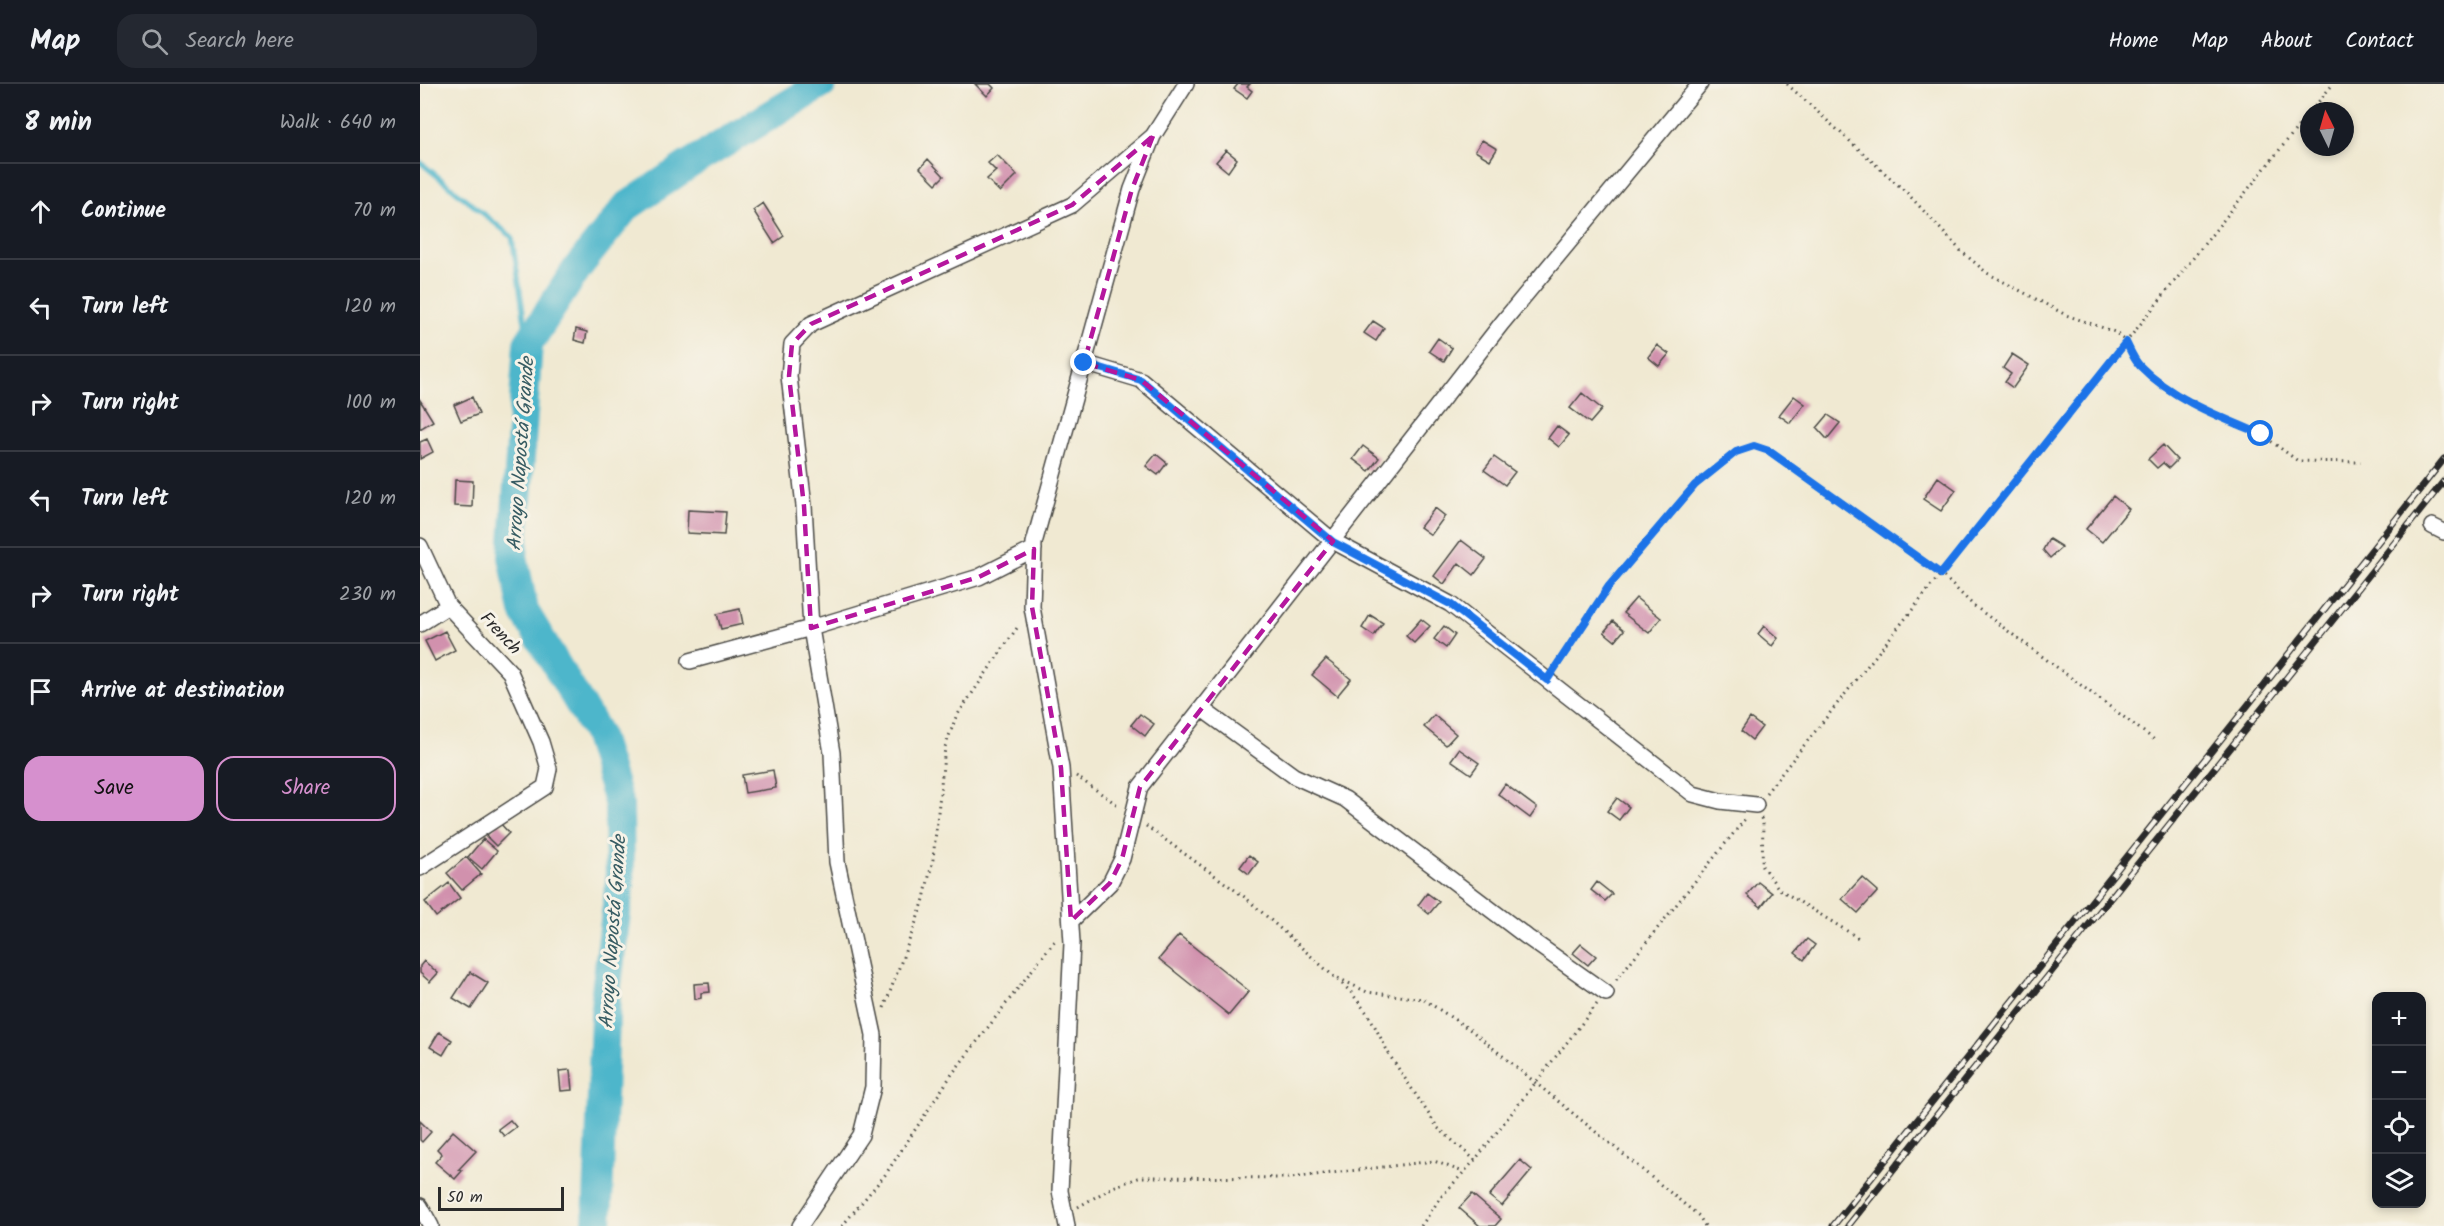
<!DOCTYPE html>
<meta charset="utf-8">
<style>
:root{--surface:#171b24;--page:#242831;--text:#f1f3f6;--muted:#9ea1a6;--line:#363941;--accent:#d690ce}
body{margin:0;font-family:Kalam,sans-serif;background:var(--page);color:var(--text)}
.controls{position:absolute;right:18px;bottom:18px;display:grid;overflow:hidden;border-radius:12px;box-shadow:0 3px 9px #0003}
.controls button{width:54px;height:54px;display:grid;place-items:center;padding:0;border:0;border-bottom:2px solid var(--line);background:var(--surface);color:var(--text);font:30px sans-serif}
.compass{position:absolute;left:1880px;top:18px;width:54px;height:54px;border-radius:50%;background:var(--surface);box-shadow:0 3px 9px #0003;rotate:355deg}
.scale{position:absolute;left:18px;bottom:15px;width:126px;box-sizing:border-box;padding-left:6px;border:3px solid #2b2b2b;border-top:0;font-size:16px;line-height:21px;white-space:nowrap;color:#2b2b2b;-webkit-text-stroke:4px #f7f3e8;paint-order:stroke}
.stop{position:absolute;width:18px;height:18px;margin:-14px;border:4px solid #1a73e8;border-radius:50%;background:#fff}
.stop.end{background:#1a73e8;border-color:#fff;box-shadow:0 2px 6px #0008}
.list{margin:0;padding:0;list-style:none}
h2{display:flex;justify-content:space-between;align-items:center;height:78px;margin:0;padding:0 24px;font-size:26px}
h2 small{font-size:20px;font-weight:400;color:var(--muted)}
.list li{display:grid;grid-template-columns:39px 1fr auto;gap:18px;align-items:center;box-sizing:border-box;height:96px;padding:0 24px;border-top:2px solid var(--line)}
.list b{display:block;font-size:22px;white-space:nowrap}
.list em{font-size:20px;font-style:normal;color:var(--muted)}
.actions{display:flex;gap:12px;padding:18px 24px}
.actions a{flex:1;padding:14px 0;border:2px solid var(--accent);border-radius:18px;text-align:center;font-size:21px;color:var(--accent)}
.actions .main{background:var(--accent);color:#111}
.icon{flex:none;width:33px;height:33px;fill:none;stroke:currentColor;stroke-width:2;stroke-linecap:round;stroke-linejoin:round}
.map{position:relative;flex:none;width:2024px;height:1142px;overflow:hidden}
header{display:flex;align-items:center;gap:36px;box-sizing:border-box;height:84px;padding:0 30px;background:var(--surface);border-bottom:2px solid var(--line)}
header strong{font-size:28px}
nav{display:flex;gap:33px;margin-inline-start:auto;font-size:21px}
.search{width:420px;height:54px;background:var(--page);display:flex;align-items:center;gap:15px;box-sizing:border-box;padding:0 21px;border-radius:18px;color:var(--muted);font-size:22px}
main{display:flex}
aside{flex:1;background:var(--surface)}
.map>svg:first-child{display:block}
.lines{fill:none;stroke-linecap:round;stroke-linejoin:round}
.stream{stroke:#4db6cb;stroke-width:5}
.river{stroke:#4db6cb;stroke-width:30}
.building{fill:#d191ad}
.street-casing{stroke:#494844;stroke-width:18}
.path{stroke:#494844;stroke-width:3;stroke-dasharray:1.5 4.5;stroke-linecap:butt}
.street{stroke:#fff;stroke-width:15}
.rail-casing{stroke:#2b2b2b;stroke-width:7}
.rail{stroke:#f7f3e8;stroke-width:4.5;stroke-dasharray:14;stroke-linecap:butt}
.route{stroke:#1a73e8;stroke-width:8}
.marked{fill:none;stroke:#b5179e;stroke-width:4.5;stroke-dasharray:12 8;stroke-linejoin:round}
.labels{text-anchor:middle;stroke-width:6;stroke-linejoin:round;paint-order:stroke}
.street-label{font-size:18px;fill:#2b2b2b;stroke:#f7f3e8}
.water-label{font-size:20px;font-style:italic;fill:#375c63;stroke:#f7f3e8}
</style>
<header>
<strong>Map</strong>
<div class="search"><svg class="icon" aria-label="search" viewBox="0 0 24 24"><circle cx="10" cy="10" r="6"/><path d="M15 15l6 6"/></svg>Search here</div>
<nav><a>Home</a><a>Map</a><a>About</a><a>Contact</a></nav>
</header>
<main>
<aside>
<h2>8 min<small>Walk · 640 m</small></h2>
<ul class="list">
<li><svg class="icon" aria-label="ahead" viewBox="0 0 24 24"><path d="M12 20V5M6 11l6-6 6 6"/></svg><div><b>Continue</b></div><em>70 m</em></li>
<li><svg class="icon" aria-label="left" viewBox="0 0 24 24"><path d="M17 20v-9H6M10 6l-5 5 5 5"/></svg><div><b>Turn left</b></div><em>120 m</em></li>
<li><svg class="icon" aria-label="right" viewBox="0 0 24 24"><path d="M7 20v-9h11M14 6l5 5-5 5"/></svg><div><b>Turn right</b></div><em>100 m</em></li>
<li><svg class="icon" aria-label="left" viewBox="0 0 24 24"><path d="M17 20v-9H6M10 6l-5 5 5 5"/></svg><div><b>Turn left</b></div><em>120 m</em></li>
<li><svg class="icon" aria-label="right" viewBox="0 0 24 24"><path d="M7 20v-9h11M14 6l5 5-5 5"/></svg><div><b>Turn right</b></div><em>230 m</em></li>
<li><svg class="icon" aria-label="arrive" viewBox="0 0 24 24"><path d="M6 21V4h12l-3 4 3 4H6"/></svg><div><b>Arrive at destination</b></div></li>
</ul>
<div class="actions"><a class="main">Save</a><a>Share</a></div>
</aside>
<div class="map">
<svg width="2024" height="1142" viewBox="0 0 2024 1142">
<rect width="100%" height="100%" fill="#f7f3e8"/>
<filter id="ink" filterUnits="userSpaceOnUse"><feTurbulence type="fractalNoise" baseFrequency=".0167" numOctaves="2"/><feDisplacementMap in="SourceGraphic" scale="12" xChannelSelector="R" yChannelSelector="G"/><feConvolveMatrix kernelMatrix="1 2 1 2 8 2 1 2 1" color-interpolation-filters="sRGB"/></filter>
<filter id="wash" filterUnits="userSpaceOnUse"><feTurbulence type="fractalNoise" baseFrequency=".008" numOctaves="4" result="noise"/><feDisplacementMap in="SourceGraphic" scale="24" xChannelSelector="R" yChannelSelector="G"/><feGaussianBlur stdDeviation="1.35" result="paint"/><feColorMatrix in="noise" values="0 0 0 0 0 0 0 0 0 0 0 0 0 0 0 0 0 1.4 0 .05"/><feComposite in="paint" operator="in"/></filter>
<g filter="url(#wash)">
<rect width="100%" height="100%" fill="#f0e9d2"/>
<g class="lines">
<!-- stream -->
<path class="stream" d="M0,78l92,75 16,107"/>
<!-- river -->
<path class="river" d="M177,1142l9,-234 14,-110 -1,-77 -22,-72 -73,-122 -11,-54 15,-213 50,-77 48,-60 62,-42 134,-81"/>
</g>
<g id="blocks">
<!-- building -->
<path class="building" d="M555,0h15l4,4 -7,8z
M818,0h12l-3,3 5,4 -5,7 -13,-9z
M1062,56l15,9 -7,11 -15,-9z
M806,66l11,9 -9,13 -12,-10z
M577,71l20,20 -17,17 -13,-13 9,-8 -8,-8z
M508,75l16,17 -8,8 -16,-16z
M343,119l21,33 -10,7 -21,-33z
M953,237l11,7 -8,13 -12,-8z
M156,245l11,3 -2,11 -11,-3z
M1018,254l14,10 -8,13 -15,-10z
M1237,261l12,9 -10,12 -11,-9z
M1592,270l17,11 -16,23 -8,-6 6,-8 -8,-6z
M1162,309l20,16 -12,14 -20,-15z
M1374,312l11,8 -15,19 -11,-8z
M52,313l7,17 -18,7 -7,-16z
M0,316l13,21 -13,8z
M1408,331l12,8 -13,16 -10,-11z
M1137,342l12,9 -10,12 -11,-9z
M7,355l6,13 -13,7v-17z
M1743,361l14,15 -8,8 -6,-5 -6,5 -9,-9z
M943,362l16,12 -10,13 -16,-12z
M736,370l11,9 -9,12 -12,-9z
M1074,373l21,15 -10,13 -21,-15z
M1518,393l18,13 -15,21 -18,-12z
M35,396l18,1 -1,26 -18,-1z
M1693,412l16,13 -27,33 -16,-13z
M1015,424l10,8 -14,19 -11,-8z
M268,426l38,2 -2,23 -37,-2z
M1629,455l13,8 -12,11 -7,-8z
M1041,456l25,19 -12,16 -15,-12 -15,21 -10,-8z
M1216,514l25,20 -12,15 -26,-20z
M320,525l3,15 -22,5 -4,-15z
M950,531l13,8 -9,13 -12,-8z
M1001,535l9,7 -16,17 -8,-7z
M1193,537l11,9 -9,11 -11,-9z
M1024,542l11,9 -9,13 -12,-9z
M1344,542l14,12 -6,8 -14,-12z
M25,547l10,19 -20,11 -10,-20z
M906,575l25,20 -14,17 -25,-21z
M720,630l14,10 -9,12 -14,-11z
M1014,631l22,19 -10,11 -22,-18z
M1330,634l12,9 -10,13 -11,-9z
M1039,665l20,14 -8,11 -20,-14z
M353,686l3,18 -31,5 -3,-18z
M1085,700l32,24 -7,10 -32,-24z
M1197,714l12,9 -10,13 -12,-9z
M79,738l10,11 -13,13 -10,-10z
M63,755l14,12 -15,18 -14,-12z
M829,771l9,7 -9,12 -9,-7z
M46,773l15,17 -19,16 -15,-17z
M1442,793l16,14 -20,22 -16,-14z
M1177,798l15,12 -7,7 -14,-11z
M1338,798l14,11 -11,14 -14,-12z
M29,799l11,15 -24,19 -11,-15z
M1007,809l12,9 -10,12 -11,-9z
M759,851l70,56 -20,24 -70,-56z
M1387,855l8,6 -11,15 -9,-7z
M1161,860l15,12 -8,9 -15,-12z
M4,877l14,12 -8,9 -10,-9v-7z
M50,888l18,11 -17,26 -18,-11z
M289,899l1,9 -9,1v5l-6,1 -1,-15z
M19,948l13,8 -9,15 -13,-8z
M150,986l2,20 -11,1 -2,-20z
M90,1036l6,7 -12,9 -6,-7z
M0,1037l11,11 -9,10 -2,-2z
M33,1047l23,20 -17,18 3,2 -7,8 -20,-17 7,-8 -5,-5z
M1100,1076l12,10 -30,36 -13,-10z
M1052,1110l29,25 -6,7h-15l-21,-18z"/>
</g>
</g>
<g filter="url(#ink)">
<use href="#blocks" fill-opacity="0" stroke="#494844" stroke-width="1.5"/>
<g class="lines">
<defs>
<path id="street" d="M664,279l57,17 192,161 117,63 243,190 27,7 36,4
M2012,442l12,6
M0,462l28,60 62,66 31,70 8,27 -4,18 -125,81
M0,540l28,-18
M270,577l121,-33 168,-51 55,-28
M782,625l92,67 51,23 182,138 79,56
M651,837l39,-38 12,-24 18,-72 362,-464 198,-239
M0,1122l11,20
M380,1142l61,-91 12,-48 1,-52 -37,-173 -5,-109 -21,-125 -7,-122 -15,-130 3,-32 19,-20 261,-119 81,-69
M647,1142l-7,-35 12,-248 -11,-175 -29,-161 2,-64 98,-354 21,-53 33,-52"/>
</defs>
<!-- street casing -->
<use href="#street" class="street-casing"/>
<!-- path -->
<path class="path" d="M1367,0l121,110 53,57 26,22 79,42 49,17 11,10 12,23 24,20 54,30 45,19 37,27 63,1
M1891,27l22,-27
M1135,584l54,-82 86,-101 40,-33 19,-6 15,5 172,123 32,31 183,136
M656,692l43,30
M1346,709l543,-680
M1341,734l2,6 -1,42 17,23 81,50
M726,742l100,72 104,93 20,26 20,39 48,72 37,32
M918,894l29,14 56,7 49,32 227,185 6,10
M1196,896l129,-161
M464,924l39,-105 10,-44 12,-112 11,-30 63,-92
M658,1123l35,-20 28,-10 149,1 144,-17 29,11
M422,1142l43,-51 67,-101 104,-135
M1001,1142l20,-29 34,-37 122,-156"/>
<!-- street -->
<use href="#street" class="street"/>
<defs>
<path id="rail" d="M1413,1142l611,-767
M1428,1142l596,-745"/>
</defs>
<!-- rail casing -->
<use href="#rail" class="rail-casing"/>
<!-- rail -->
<use href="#rail" class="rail"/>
</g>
</g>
<g class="lines" filter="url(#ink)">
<!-- route -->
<path class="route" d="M664,279l57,17 192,162 117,62 97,76 62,-94 86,-101 41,-33 18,-6 15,5 172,123 185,-232c4,8 8,18 14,24 32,33 80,51 121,68"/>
</g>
<!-- marked area -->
<path class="marked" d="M733,52l-21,53 -48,174 57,17 192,161 -193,246 -18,72 -12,24 -39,38 -10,-153 -29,-161 2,-58 -55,28 -168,51 -7,-122 -15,-130 3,-32 19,-20 261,-119z"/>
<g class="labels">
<!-- street labels -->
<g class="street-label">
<text transform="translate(81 549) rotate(47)" y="6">French</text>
</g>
<!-- water labels -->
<g class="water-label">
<text transform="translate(100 370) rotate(-86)" y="7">Arroyo Napostá Grande</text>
<text transform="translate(192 848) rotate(-86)" y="7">Arroyo Napostá Grande</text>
</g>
</g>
</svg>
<div class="controls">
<button>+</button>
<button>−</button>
<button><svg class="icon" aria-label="locate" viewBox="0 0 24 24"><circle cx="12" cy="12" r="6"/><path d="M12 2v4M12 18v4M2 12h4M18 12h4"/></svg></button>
<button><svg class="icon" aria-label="layers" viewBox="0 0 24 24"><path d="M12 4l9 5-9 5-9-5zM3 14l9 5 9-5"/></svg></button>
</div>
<svg class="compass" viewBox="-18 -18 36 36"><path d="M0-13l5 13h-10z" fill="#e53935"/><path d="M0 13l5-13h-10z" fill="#9ea1a6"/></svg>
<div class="scale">50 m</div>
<div class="stop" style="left:1841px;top:350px"></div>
<div class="stop end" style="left:664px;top:279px"></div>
</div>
</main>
